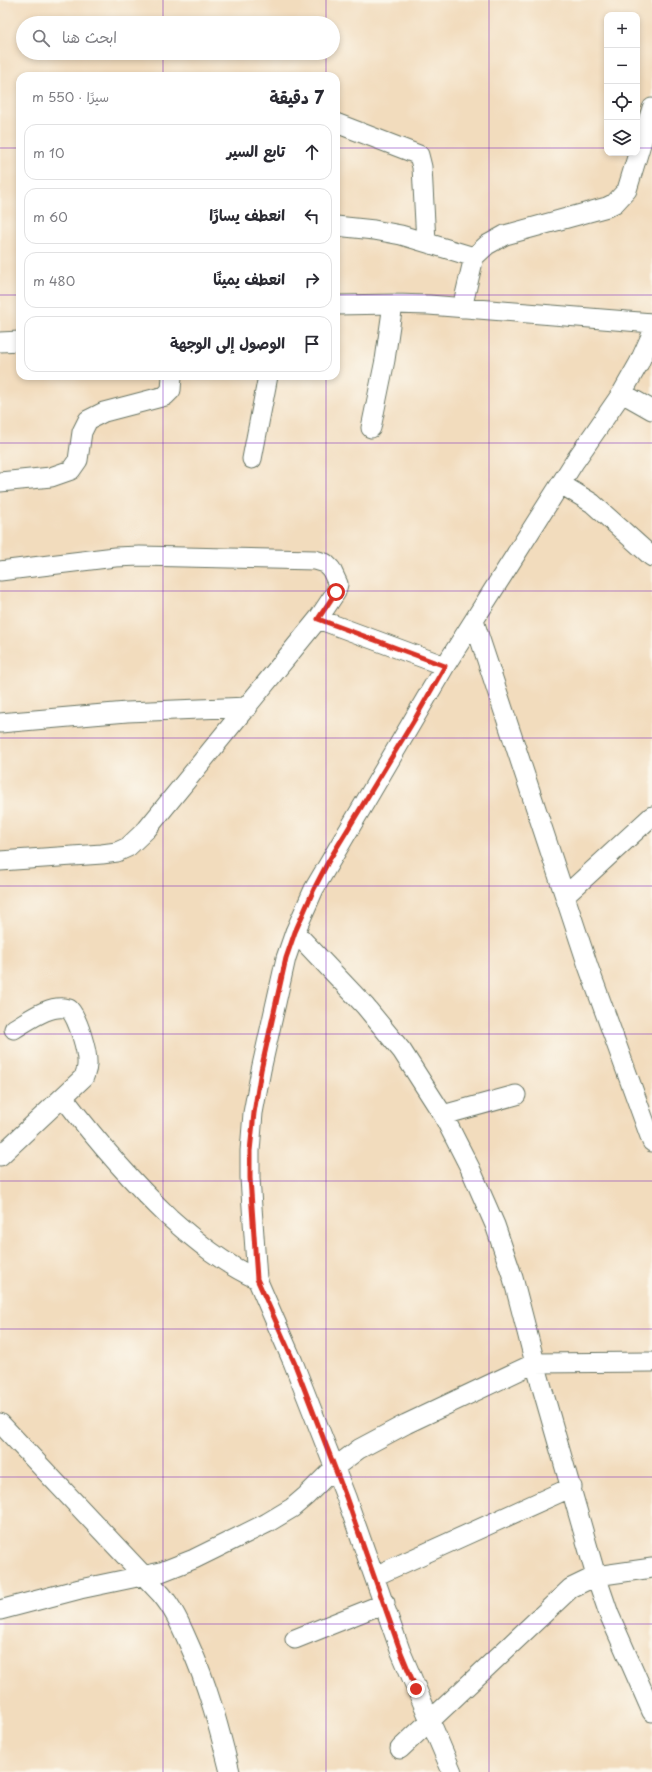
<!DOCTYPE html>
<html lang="ar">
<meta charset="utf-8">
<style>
:root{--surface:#fff;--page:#f7f7f7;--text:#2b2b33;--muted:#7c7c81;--line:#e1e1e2}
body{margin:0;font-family:"Playpen Sans","Playpen Sans Arabic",sans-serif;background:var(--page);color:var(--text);direction:rtl}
.controls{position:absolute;right:12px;top:12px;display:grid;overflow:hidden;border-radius:8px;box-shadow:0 2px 6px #0003}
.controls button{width:36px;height:36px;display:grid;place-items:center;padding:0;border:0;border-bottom:1px solid var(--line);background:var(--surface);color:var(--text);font:20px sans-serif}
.stop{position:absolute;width:12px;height:12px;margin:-9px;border:3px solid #d93025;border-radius:50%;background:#fff}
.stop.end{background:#d93025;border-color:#fff;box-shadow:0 1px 4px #0008}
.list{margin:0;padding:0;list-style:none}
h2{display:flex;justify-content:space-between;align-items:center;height:52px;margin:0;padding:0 16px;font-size:17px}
h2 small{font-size:13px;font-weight:400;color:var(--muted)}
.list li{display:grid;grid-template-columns:26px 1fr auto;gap:12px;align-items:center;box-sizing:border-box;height:56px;margin:0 8px 8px;padding:0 8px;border:1px solid var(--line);border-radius:12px}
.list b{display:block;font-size:15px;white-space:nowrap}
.list em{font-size:13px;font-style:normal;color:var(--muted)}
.icon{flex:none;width:22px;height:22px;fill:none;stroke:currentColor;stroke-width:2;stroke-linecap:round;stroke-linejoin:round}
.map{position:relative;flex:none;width:652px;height:1772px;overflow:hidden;direction:ltr}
.search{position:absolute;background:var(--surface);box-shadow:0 2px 6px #0003;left:16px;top:16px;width:324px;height:44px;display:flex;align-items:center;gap:10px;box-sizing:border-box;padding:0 14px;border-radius:22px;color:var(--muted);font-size:15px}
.panel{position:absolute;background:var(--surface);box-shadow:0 2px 6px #0003;left:16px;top:72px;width:324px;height:308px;border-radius:12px;direction:rtl}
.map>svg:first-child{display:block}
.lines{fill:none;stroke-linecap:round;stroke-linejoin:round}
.minor-casing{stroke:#697564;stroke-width:21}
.minor{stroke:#fff;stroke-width:19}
.route{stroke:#d93025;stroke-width:5}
.grid{fill:none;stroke:#7b2cbf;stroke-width:1;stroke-opacity:0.55}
</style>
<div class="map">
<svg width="652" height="1772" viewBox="0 0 652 1772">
<rect width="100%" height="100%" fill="#fbf7ec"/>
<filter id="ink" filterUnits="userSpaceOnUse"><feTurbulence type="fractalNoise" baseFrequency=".025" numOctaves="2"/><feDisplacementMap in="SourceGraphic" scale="8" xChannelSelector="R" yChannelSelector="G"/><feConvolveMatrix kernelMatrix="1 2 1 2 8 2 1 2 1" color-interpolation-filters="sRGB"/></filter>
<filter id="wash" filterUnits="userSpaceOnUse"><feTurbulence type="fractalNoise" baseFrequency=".012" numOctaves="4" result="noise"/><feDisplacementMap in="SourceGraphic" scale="16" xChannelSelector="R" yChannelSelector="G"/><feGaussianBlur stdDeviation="0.9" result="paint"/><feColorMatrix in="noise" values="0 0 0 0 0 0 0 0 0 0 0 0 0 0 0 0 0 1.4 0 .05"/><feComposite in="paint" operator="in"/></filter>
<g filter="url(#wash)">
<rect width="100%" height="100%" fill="#f2dcbd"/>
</g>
<g filter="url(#ink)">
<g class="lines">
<defs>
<path id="minor" d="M336,123l83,32 3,12 4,75
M336,226l38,4 27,5 73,22
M336,305l57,-1 36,1 223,18
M462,308l12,-51 13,-12 18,-10 102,-28 8,-4 12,-13 25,-82
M0,342l20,-1
M622,393l30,17
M371,428l14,-68 8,-56
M252,459l16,-83
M0,482l51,-5 20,-7 7,-10 4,-28 6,-12 16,-8 61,-16 6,-6 1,-14
M561,484l31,19 60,54
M0,571l115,-14 25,-1 175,4 10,3 6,6 7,15 -2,8 -18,27 -171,210 -19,18 -11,5 -15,2 -102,7
M318,619l127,47
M474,621l114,345 64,176
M0,723l127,-11 121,-5
M565,896l87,-80
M295,932l70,74 37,45 41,64 27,53 25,57 18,53 22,85 61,213 13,38 43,98
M63,1097c33,43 67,83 107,121 27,24 54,46 87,61
M443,1115l73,-20
M0,1156l84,-79c1,-4 3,-7 3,-12 1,-13 -9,-47 -18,-56 -18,-6 -40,11 -55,20
M0,1423l161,171c13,15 20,32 28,50 19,41 30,84 41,128
M375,1576l197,-89
M0,1610l80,-21 81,-17 33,-13 73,-36 25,-15 14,-12 28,-28 25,-19 47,-25 129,-61 117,-1
M295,1639l90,-36
M400,1749l171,-161 25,-12 56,-8
M452,1772l-52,-122 -54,-153 -53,-135 -36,-83 -7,-101v-27l3,-38 8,-43 25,-112 9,-26 19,-43 131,-223 130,-205 47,-68 17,-30 13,-29"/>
</defs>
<!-- minor casing -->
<use href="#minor" class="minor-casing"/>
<!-- minor -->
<use href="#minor" class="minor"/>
</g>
</g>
<g class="lines" filter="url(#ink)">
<!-- route -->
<path class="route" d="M336,592l-18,27 127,47 -29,51 -88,145 -14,27 -19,43 -9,26 -25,112 -7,43 -4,38v27l7,101 37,83 52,135 54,153 16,39"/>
</g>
<!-- grid -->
<path class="grid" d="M163,0v23M326,0v23M489,0v1772M163,53v23M326,53v23M0,148h20M336,148h271M637,148h15M0,295h20M336,295h316M163,376v1396M326,376v1396M0,443h652M0,591h652M0,738h652M0,886h652M0,1034h652M0,1181h652M0,1329h652M0,1477h652M0,1624h652"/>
</svg>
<div class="controls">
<button>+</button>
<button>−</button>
<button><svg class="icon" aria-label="locate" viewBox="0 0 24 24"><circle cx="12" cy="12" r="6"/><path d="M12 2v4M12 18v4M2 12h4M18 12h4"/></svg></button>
<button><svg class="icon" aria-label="layers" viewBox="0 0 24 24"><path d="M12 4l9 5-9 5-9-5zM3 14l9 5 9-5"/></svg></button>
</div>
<div class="stop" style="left:336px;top:592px"></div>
<div class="stop end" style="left:416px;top:1689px"></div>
<div class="search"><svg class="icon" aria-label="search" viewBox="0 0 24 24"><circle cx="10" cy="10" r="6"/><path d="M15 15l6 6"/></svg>ابحث هنا</div>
<section class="panel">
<h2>7 دقيقة<small>سيرًا · 550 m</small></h2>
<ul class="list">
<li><svg class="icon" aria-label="ahead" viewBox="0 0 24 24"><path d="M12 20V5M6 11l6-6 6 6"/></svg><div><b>تابع السير</b></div><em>10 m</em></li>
<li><svg class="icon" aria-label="left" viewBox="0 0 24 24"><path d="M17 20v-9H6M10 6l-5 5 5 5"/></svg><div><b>انعطف يسارًا</b></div><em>60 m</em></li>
<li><svg class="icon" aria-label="right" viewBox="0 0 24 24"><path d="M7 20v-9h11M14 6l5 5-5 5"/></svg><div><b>انعطف يمينًا</b></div><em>480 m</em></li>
<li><svg class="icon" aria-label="arrive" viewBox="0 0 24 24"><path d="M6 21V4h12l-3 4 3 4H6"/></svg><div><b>الوصول إلى الوجهة</b></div></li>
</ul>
</section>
</div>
